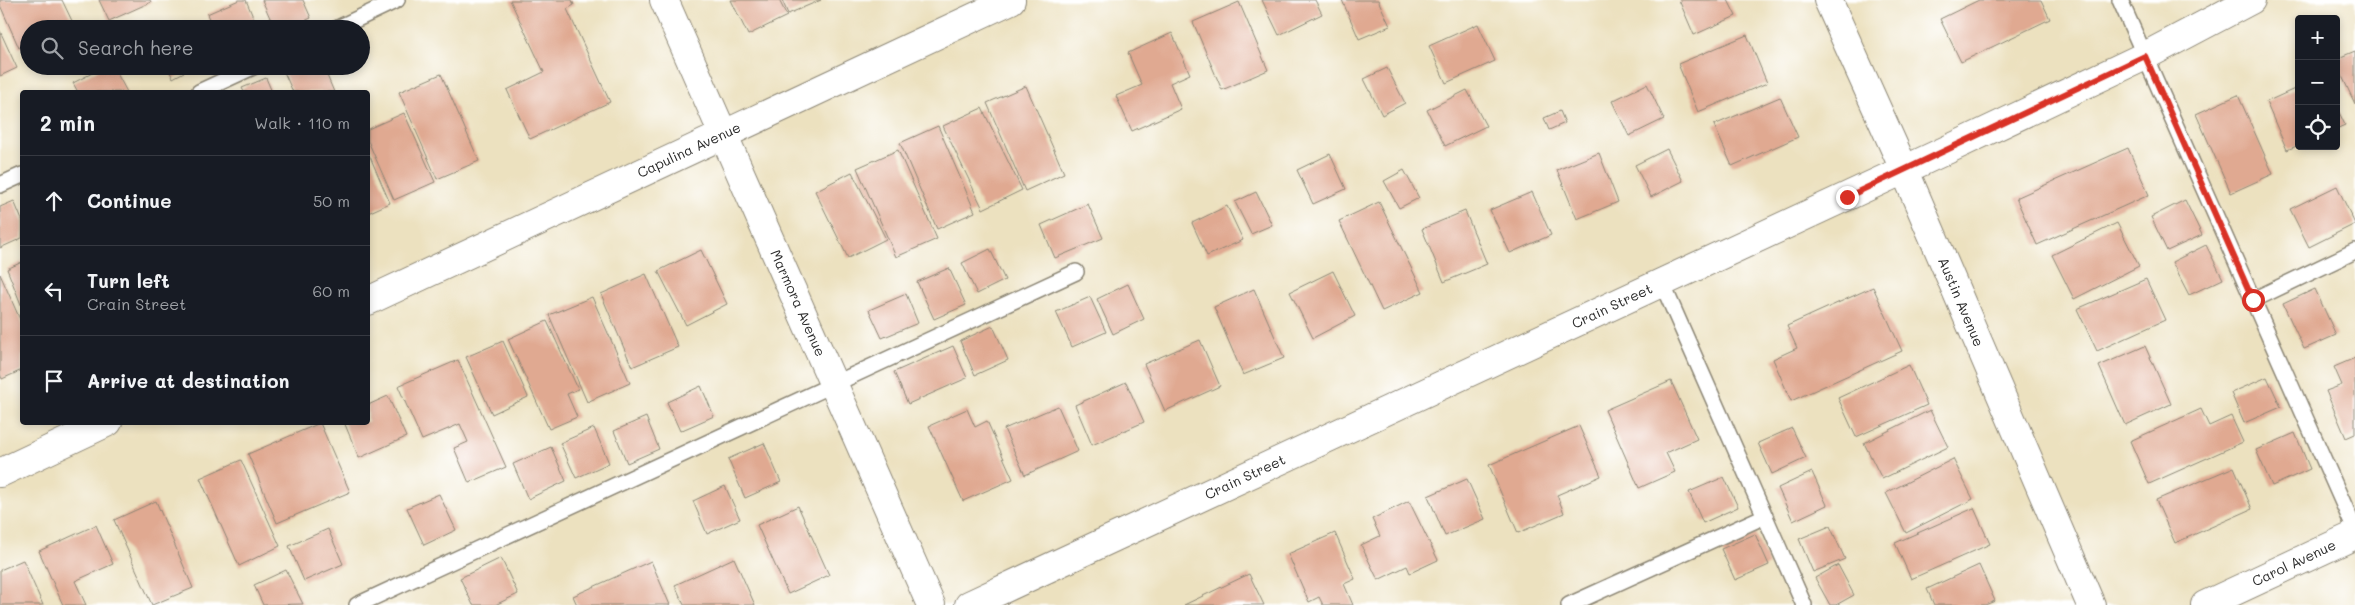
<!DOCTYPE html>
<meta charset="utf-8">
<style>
:root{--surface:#171b24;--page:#242831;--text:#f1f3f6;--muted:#9ea1a6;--line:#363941}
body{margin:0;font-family:Mali,sans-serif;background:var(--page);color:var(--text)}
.controls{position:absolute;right:15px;top:15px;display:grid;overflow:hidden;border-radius:5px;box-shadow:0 2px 8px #0003}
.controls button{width:45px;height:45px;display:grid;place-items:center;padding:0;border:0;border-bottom:1px solid var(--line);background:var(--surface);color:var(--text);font:25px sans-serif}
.stop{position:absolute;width:15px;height:15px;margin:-11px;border:4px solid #d93025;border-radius:50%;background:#fff}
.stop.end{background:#d93025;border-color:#fff;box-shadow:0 1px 5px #0008}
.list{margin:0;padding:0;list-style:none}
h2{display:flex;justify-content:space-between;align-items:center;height:65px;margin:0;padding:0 20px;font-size:21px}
h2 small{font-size:16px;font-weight:400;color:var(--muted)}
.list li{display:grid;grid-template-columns:32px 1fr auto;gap:15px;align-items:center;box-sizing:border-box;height:90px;padding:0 20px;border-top:1px solid var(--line)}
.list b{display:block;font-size:19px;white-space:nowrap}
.list p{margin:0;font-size:16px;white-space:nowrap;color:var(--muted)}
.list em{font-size:16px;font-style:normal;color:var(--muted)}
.icon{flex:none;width:28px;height:28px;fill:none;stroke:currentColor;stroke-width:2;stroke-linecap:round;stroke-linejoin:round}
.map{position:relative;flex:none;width:2355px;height:605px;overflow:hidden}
.search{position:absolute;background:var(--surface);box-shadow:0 2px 8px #0003;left:20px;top:20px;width:350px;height:55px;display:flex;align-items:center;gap:12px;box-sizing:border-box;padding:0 18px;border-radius:28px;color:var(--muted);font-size:19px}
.panel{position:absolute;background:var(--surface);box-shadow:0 2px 8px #0003;left:20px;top:90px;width:350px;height:335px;border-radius:5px}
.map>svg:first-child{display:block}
.building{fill:#e0a991}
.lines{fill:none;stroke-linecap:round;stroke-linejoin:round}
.service-casing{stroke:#8c8675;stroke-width:18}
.minor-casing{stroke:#8c8675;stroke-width:30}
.tertiary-casing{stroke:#8c8675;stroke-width:30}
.service{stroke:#fff;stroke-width:15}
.minor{stroke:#fff;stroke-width:28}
.tertiary{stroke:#fff;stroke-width:28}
.route{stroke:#d93025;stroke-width:6}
.labels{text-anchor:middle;stroke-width:4;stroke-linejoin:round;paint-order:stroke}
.street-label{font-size:14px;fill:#2b2b2b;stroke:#fff}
</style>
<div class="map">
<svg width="2355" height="605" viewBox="0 0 2355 605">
<rect width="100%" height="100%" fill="#fff"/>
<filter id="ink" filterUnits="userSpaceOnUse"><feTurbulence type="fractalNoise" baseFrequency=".02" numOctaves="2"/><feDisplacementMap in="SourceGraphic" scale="10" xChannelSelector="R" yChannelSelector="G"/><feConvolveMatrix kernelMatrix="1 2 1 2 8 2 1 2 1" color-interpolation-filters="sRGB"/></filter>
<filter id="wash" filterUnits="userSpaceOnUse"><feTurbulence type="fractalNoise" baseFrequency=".0096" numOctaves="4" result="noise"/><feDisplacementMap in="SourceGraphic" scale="20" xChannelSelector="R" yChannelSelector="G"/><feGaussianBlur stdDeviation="1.12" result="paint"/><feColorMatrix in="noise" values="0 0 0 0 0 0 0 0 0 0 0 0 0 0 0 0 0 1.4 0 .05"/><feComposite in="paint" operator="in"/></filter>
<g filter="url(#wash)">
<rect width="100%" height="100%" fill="#ece1bf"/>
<g id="blocks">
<!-- building -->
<path class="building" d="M0,0h62l11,23 -12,6h-32v15l-10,4 -19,-43z
M99,0h51l1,2 -42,19z
M239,0h7l12,29h-45l-6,-15z
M262,0h41l8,18 -24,11h-12z
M510,0h62l2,5 -7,4 43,93 -80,37 -23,-49 37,-18z
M731,0h48l8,16 -39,19z
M782,0h39l-33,14z
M1262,0h53l7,14 -43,21z
M1342,0h36l12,26 -31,13z
M1679,0h49l8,16 -42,19z
M1979,0h62l9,19 -89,43 -21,-43z
M1239,2l29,68 -46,20 -29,-68z
M1478,24l17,37 -49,22 -17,-37z
M0,31l17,37 -17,8z
M1172,33l18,41 -20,9 11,26 -49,22 -16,-35 26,-11 -14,-32z
M1747,35l20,48 -69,29 -20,-48z
M2355,51v53l-19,-41v-4z
M106,66h7l14,26h-49l-5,-9z
M167,66h28l-22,12z
M297,66h26l11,26h-41l-9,-20z
M1387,68l18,35 -23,12 -18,-36z
M441,74l38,87 -42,18 -38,-87z
M266,78l6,14h-28l-2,-4z
M1647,84l17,35 -35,17 -17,-35z
M1026,86l38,87 -39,18 -38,-88z
M2299,87v58l-12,5 -21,-48z
M1467,90l19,36 -41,20 -18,-36z
M2238,95l35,79 -42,19 -35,-79z
M1780,97l18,40 -66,29 -18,-41z
M2336,106l9,19 -9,4z
M982,108l40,82 -39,19 -40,-83z
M1560,111l5,12 -16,7 -5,-12z
M404,113l31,69 -41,18 -26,-59v-12z
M938,126l37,86 -38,17 -37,-86z
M2128,148l21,47 -112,50 -21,-47z
M1667,149l16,32 -32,16 -16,-32z
M898,150l39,89 -41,18 -39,-89z
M368,152l22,51 -22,10z
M1599,153l19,49 -41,17 -20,-49z
M1330,154l16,35 -33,15 -16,-34z
M1404,170l15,28 -20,10 -15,-27z
M852,172l34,67 -38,19 -33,-67z
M2337,186l18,38 -46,23 -19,-38z
M1256,192l16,33 -21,9 -16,-32z
M1532,192l19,43 -41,18 -20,-43z
M2185,200l17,35 -35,16 -16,-34z
M14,201l8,19v18l-22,10v-41z
M1379,202l44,90 -41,19 -43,-90z
M1088,204l15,34 -48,20 -14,-33z
M1227,206l16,34 -36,16 -15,-33z
M1465,211l22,53 -43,18 -22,-53z
M2117,223l22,43 -65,33 -22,-44z
M2206,245l17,34 -34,16 -17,-33z
M990,249l15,31 -28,14 -15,-31z
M701,250l26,54 -41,21 -28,-54z
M22,262v45l-15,-38z
M949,268l17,37 -32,14 -17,-37z
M1333,271l22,45 -42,22 -23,-46z
M0,274l22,50v46l-20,9 -2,-5z
M646,274l32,73 -46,20 -31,-73z
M2146,279l19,41 -68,31 -20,-42z
M1128,284l16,35 -31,15 -16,-35z
M1873,287l29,64 -111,50 -18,-42 24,-11 -10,-22z
M1254,289l30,69 -41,17 -29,-68z
M2315,289l21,46 -32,14 -21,-45z
M906,294l12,29 -36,15 -13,-28z
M592,297l38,86 -43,19 -38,-87z
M1090,297l16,35 -34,15 -16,-35z
M547,321l31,68 -11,5 10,23 -28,12 -41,-90z
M993,326l15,34 -33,15 -15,-34z
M1200,340l20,46 -55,25 -21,-47z
M503,341l25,56 -36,17 -26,-57z
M953,346l14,32 -59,26 -14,-32z
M2145,346l26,58 -46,21 -26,-59z
M2355,358v76l-9,4 -20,-47 16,-6 -8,-18z
M458,360l48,107 -37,16 -15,-35 14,-6 -8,-18 -38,16 -24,-54z
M1909,365l18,40 -71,32 -18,-39z
M2267,377l14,30 -37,16 -13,-30z
M1671,381l26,58 -31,14 9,19 -36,16 -34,-78z
M1126,382l18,40 -52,23 -17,-40z
M701,386l13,30 -34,15 -13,-29z
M388,396l18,41 -47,21 -15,-36h24v-17z
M1058,406l20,45 -53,24 -21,-46z
M967,409l8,18 12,-6 26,58 -50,22 -34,-75z
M2201,409l8,17 22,-10 12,26 -94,42 -19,-43z
M1930,410l18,37 -66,32 -18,-36z
M646,417l13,32 -32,14 -13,-32z
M320,423l30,69 -73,31 -29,-69z
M1579,426l22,50 -44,19 7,18 -46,20 -29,-68z
M594,428l15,35 -33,15 -16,-35z
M1792,428l14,30 -34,16 -14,-31z
M2295,433l15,36 -38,17 -16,-36z
M764,443l17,39 -36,16 -17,-39z
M551,447l15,34 -38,18 -15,-35z
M1953,459l20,40 -67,34 -20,-40z
M241,460l39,86 -41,20 -39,-88z
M2234,467l18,42 -77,34 -19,-43z
M1812,472l15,33 -34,16 -15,-33z
M1724,477l14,30 -35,16 -14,-31z
M1467,479l18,40 -40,17 -17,-40z
M725,486l15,33 -33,15 -14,-33z
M439,494l17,36 -32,15 -17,-37z
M156,501l37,87 -41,17 -38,-85z
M1409,501l29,59 -28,13 -3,-7 -29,14 -17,-35 19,-9 -8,-17z
M798,506l31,69 -41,19 -31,-69z
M1974,508l16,36 -79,35 -16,-36z
M96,525l17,39 -38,17 11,24h-23l-24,-54z
M1830,526l15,33 -32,13 -14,-33z
M328,529l15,35 -39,17 -15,-35z
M1335,533l20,46 -11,5 9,21h-30l-4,-8 -10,5 -21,-48z
M1755,534l14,31 -34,15 -14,-31z
M501,558l17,36 -23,11h-22l-13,-27z
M734,558l21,47h-71l-9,-20z
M23,560l20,45h-43v-35z
M651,561l19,44h-93l-4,-9z
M1838,565l16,30 -18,10h-6l-15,-27z
M1979,565l16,36 -10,4h-51l-7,-16z
M286,570l17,34 -40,1 -9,-20z
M1249,574l15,31h-80z"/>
</g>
</g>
<g filter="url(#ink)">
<use href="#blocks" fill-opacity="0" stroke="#8c8675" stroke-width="1"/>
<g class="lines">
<defs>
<path id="service" d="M2120,0l235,530
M336,29l61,-29
M199,92l56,-26
M0,185l22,-10
M1662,283l142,322
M2253,300l102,-49
M357,605l719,-333
M1569,605l196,-89"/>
<path id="minor" d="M664,0l267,605
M368,301l643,-301
M0,473l108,-51
M969,605l982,-457 194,-92 106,-56
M2205,605l150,-70"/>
<path id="tertiary" d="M1828,0l76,169 187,436"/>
</defs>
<!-- service casing -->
<use href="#service" class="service-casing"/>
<!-- minor casing -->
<use href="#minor" class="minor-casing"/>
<!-- tertiary casing -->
<use href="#tertiary" class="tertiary-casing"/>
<!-- service -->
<use href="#service" class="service"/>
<!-- minor -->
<use href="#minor" class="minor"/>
<!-- tertiary -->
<use href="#tertiary" class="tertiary"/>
</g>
</g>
<g class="lines" filter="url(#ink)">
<!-- route -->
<path class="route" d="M1847,197l298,-141 108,244"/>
</g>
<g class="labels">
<!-- street labels -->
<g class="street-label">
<text transform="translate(689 150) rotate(-25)" y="5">Capulina Avenue</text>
<text transform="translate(1961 302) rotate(67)" y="5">Austin Avenue</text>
<text transform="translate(798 303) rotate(66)" y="5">Marmora Avenue</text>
<text transform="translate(1612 306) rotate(-25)" y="5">Crain Street</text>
<text transform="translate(1245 477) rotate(-25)" y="5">Crain Street</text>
<text transform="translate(2294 563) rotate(-25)" y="5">Carol Avenue</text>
</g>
</g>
</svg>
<div class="controls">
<button>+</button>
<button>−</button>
<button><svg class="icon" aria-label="locate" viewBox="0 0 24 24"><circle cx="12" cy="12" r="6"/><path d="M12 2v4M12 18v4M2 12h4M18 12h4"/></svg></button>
</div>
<div class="stop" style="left:2253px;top:300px"></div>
<div class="stop end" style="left:1847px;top:197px"></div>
<div class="search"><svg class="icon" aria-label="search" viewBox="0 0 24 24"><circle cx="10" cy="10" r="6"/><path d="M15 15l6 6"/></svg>Search here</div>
<section class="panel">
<h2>2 min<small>Walk · 110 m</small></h2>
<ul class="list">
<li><svg class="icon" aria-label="ahead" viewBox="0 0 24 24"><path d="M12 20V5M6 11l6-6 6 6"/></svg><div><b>Continue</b></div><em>50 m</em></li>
<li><svg class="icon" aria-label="left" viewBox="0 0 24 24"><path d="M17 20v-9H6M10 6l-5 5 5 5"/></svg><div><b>Turn left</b><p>Crain Street</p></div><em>60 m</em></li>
<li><svg class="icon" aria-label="arrive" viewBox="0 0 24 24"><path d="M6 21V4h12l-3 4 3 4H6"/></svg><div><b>Arrive at destination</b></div></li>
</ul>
</section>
</div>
